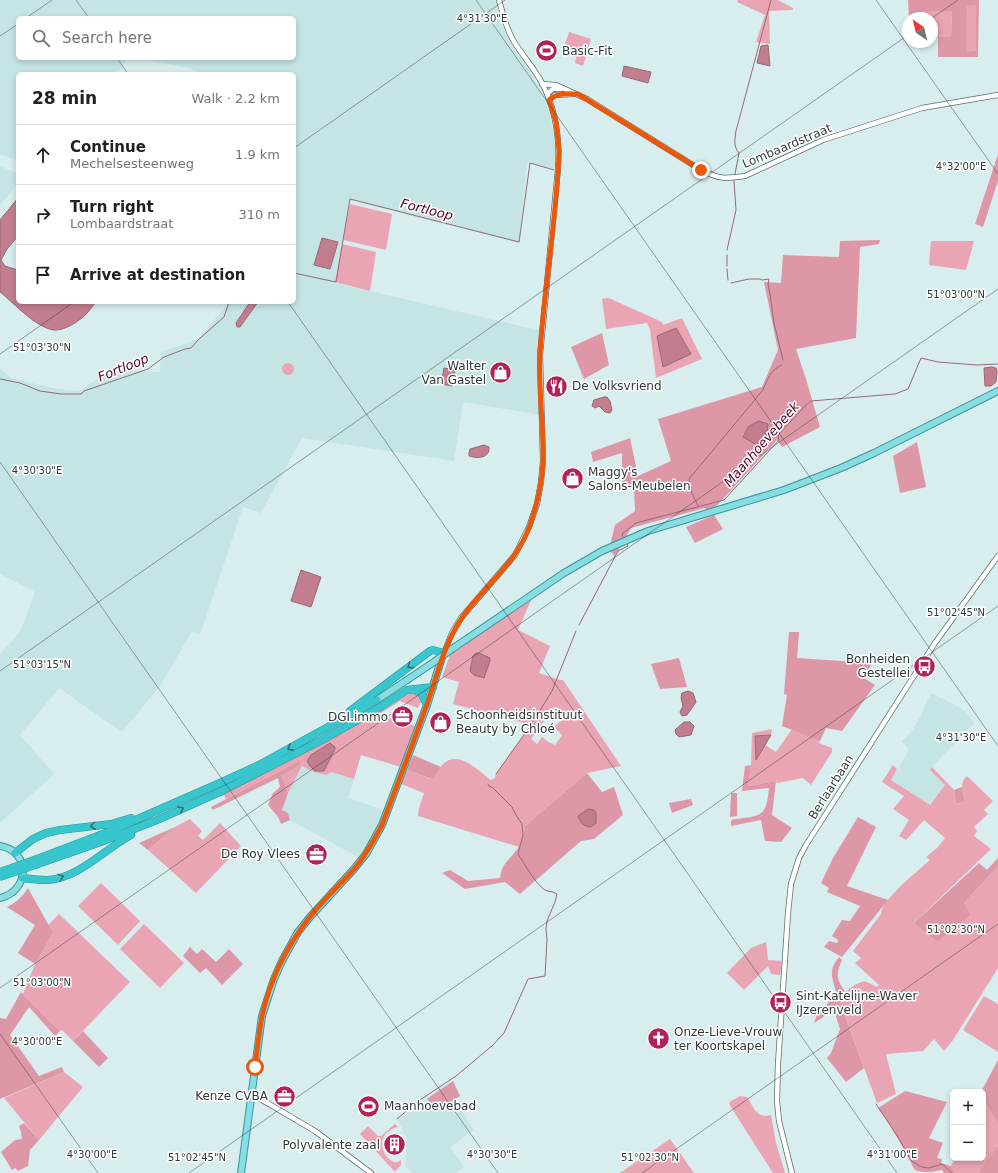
<!DOCTYPE html>
<meta charset="utf-8">
<style>
:root{--surface:#fff;--page:#f6f6f6;--text:#202124;--muted:#757577;--line:#e0e0e0}
body{margin:0;font-family:"DejaVu Sans",sans-serif;background:var(--page);color:var(--text)}
.controls{position:absolute;right:12px;bottom:12px;display:grid;overflow:hidden;border-radius:6px;box-shadow:0 2px 6px #0003}
.controls button{width:36px;height:36px;display:grid;place-items:center;padding:0;border:0;border-bottom:1px solid var(--line);background:var(--surface);color:var(--text);font:20px sans-serif}
.compass{position:absolute;left:902px;top:12px;width:36px;height:36px;border-radius:50%;background:var(--surface);box-shadow:0 2px 6px #0003;rotate:325deg}
.stop{position:absolute;width:12px;height:12px;margin:-9px;border:3px solid #ea580c;border-radius:50%;background:#fff}
.stop.end{background:#ea580c;border-color:#fff;box-shadow:0 1px 4px #0008}
.list{margin:0;padding:0;list-style:none}
h2{display:flex;justify-content:space-between;align-items:center;height:52px;margin:0;padding:0 16px;font-size:17px}
h2 small{font-size:13px;font-weight:400;color:var(--muted)}
.list li{display:grid;grid-template-columns:26px 1fr auto;gap:12px;align-items:center;box-sizing:border-box;height:60px;padding:0 16px;border-top:1px solid var(--line)}
.list b{display:block;font-size:15px;white-space:nowrap}
.list p{margin:0;font-size:13px;white-space:nowrap;color:var(--muted)}
.list em{font-size:13px;font-style:normal;color:var(--muted)}
.icon{flex:none;width:22px;height:22px;fill:none;stroke:currentColor;stroke-width:2;stroke-linecap:round;stroke-linejoin:round}
.map{position:relative;flex:none;width:998px;height:1173px;overflow:hidden}
.search{position:absolute;background:var(--surface);box-shadow:0 2px 6px #0003;left:16px;top:16px;width:280px;height:44px;display:flex;align-items:center;gap:10px;box-sizing:border-box;padding:0 14px;border-radius:6px;color:var(--muted);font-size:15px}
.panel{position:absolute;background:var(--surface);box-shadow:0 2px 6px #0003;left:16px;top:72px;width:280px;height:232px;border-radius:6px}
.map>svg:first-child{display:block}
.built{fill:#c5e4e4}
.green{fill:#eaa5b4;fill-rule:evenodd}
.forest{fill:#de97a7;fill-rule:evenodd}
.water{fill:#c27e8e;stroke:#966974}
.lines{fill:none;stroke-linecap:round;stroke-linejoin:round}
.stream{stroke:#966974;stroke-width:1}
.minor-casing{stroke:#5c6e6f;stroke-width:6}
.major-casing{stroke:#359599;stroke-width:8}
.highway-casing{stroke:#359599;stroke-width:8}
.minor{stroke:#fff;stroke-width:4.5}
.major{stroke:#87dde1;stroke-width:6}
.highway{stroke:#37c6cd;stroke-width:7}
.major-bridge-casing{stroke:#359599;stroke-width:8;stroke-linecap:butt}
.highway-bridge-casing{stroke:#359599;stroke-width:8;stroke-linecap:butt}
.major-bridge{stroke:#87dde1;stroke-width:6}
.highway-bridge{stroke:#37c6cd;stroke-width:7}
.oneway{stroke:#337174}
.route{stroke:#ea580c;stroke-width:5}
.ticks{fill:none;stroke:#303939;stroke-width:1;stroke-opacity:0.45}
.labels{text-anchor:middle;stroke-width:3;stroke-linejoin:round;paint-order:stroke}
.poi-label{font-size:12px;fill:#303939;stroke:#fff;text-anchor:start}
.street-label{font-size:12px;fill:#303939;stroke:#fff}
.water-label{font-size:13px;font-style:italic;fill:#550024;stroke:#fff}
.ticks-label{font-size:10px;text-anchor:middle;fill:#303939;stroke:#fff;stroke-width:3;stroke-linejoin:round;paint-order:stroke}
</style>
<div class="map">
<svg width="998" height="1173" viewBox="0 0 998 1173">
<rect width="100%" height="100%" fill="#d8edee"/>
<!-- built -->
<path class="built" d="M0,0h495l7,25 9,19 18,26 14,26 7,18 6,34 -1,22 -28,-8 -8,81 -169,-43 -15,83 207,48 -1,84 -78,-13 -9,59 -152,-23 -41,75 -18,-6 -43,128 -8,-4 -32,55 -38,46 -63,-44 -39,47 34,39 -54,49v-169l20,-22 15,-40 -35,-18v-205l11,9 42,10 25,3 34,-21 48,2 1,-20 38,-13 30,-37h65v-228h-93l-9,-5 -53,-11h155v-40h-276v40h107l-3,11 -11,5h-93v87l-18,-7z
M0,166l18,8v9l-18,22z
M931,693l28,14 8,6 7,10 -42,44 -1,3 14,15 -15,20 -39,-25 18,-30 -7,-9 10,-10 7,-12z
M302,766l9,5 15,4 5,-3 23,7 -6,19 37,12 -5,13 -20,35 -70,-38 -2,-7 -6,-3 6,-17z
M445,1085l29,45 -24,17 14,20 -9,6h-43l-6,-7 1,-26 -9,-20z"/>
<!-- green -->
<path class="green" d="M738,0h40l15,8v2l-24,1 1,33 -14,-2 9,-27 -28,-13z
M967,5h10l-1,47h-11z
M922,11h30l-1,26h-13v-7h-6v-12h-11z
M569,32l22,7 -8,27 -8,-3 1,-6 -14,-4z
M350,204l42,10 -6,36 -43,-10z
M931,241h43l-8,29 -37,-5z
M342,244l34,8 -6,39 -35,-9z
M607,298l4,1 51,23 1,3 19,-7 20,41 -46,19 -6,-48 -3,-7 -41,6 -4,-30z
M282 369a6 6 0 1 1 12 0a6 6 0 1 1-12 0Z
M532,598l-14,32 32,16 -11,27 21,7h3l58,86 -34,7 -62,53 -2,11 -4,10 -101,-31 1,-8 5,-15 -23,-9 6,-14 24,9c5,-6 11,-16 18,-19 15,-5 31,12 42,20l4,-2 1,-4 35,-49 -78,-21 6,-22 -17,-5 8,-22zM554,707l11,10 -11,10 8,8 -7,10 -4,-2h-1l-8,-6 -5,7 -6,-5z
M413,691l9,8 -4,9 -18,-7 -22,14 37,11 -14,41 -40,-12 -7,24 -23,-7 -5,3 -15,-4 -9,-5 -14,27 -6,-17 18,-12 -1,-3 -73,38 -3,-6z
M772,729l-1,6 -16,1 1,24 9,-15 11,7 16,-23 28,12 -1,2 13,5v4l-21,33 -8,-7 -26,5 -1,-2 -28,5 3,-21 1,-32z
M893,765l4,4 -6,11 39,25 15,-20 -15,-15 2,-3 22,23 2,14 9,-2c-1,-10 -7,-18 2,-26l26,25 -9,9 4,4 -14,13 3,4 -3,5 17,13 -77,74 23,19 27,-39 34,-37v102l-45,72 -9,11 -10,-12 -11,12 -37,3 10,40 -19,9 -38,-104c7,-9 15,-15 26,-18l12,6 2,-2 -24,-22 6,-5 -8,-7 28,-37c0,-14 38,-44 49,-54l-4,-3 11,-9 8,-10 -21,-18 -18,20 -7,-4 10,-16 -16,-11 11,-13 -22,-14z
M190,819l12,12 -4,5 5,4 17,-17 21,23 -45,47 -48,-43 27,-23z
M101,883l39,38 -22,24 -40,-39z
M59,914l71,68 -57,59 -11,-11 -2,1 -37,-37 12,-30 18,-31 -5,-8z
M144,924l40,39 -24,25 -40,-39z
M766,942l2,18 14,1 -2,14 -9,-1 -3,-8 -24,24 -17,-17 24,-25z
M984,996l14,8v48l-35,-22z
M64,1072l19,15 -44,53 -35,-42z
M740,1096l7,1c7,10 9,22 24,18l5,28 9,30h-12l-44,-69 2,-3z
M986,1103l12,21v22l-18,27h-25l-4,-7 4,-8h28v-51z
M395,1124l3,3c-33,9 -6,46 3,32v6l-6,7 -35,-38 8,-8 10,10h3z
M670,1139l24,34h-74z"/>
<!-- forest -->
<path class="forest" d="M908,0h71l-1,57h-40v-20h13l1,-26h-30l-1,7h-12zM976,5v46l-10,1 1,-46z
M998,154v27l-15,46 -8,-3z
M880,240l-1,4 -19,3 -4,91 -60,11 10,30 14,48 -38,20 -5,-7 -67,73 -5,-5 -74,20 -16,28 -6,-6 6,-25 20,-14 -1,-23 -12,-2v-33l-29,9 -2,-10 39,-14 8,38 33,-15 -13,-42 104,-32 16,-37 -14,-68 17,1 2,-28 56,2 1,-16z
M602,333l7,32 -25,14 -13,-32z
M917,442l9,45 -26,6 -7,-37z
M714,515l9,14 -28,14 -9,-16z
M789,632h10l-2,26 75,5 -8,15 11,7 -33,46 -16,-3 -6,13 -38,-15 5,-31 -3,-1z
M679,658l8,29 -27,2 -9,-25z
M413,755l28,12 -9,12 -25,-9z
M299,761l2,3 -19,12 6,17 -6,17 6,3 2,7 -9,4 -3,-7 -10,-12 5,-12 7,-6 -2,-9 -65,32 -2,-3z
M751,765l-3,21 28,-5 -4,34 20,13 -11,14 -16,-1 -4,-21 -30,6v-6c29,-5 35,0 38,-32l-27,3 3,-25z
M587,773l15,19 12,-5 9,28 -29,24 -13,2 -61,53 -15,-12 -40,7 -23,-16 8,-3 18,11 32,-3c2,-16 10,-18 18,-30 4,-7 6,-14 7,-22z
M962,787l3,15 -9,2 -2,-14z
M731,793h6v23l-7,1z
M691,799l2,6 -21,8 -3,-10z
M858,817l18,10 -29,59 41,14 -46,57 -18,-10 5,-6 8,2 1,-3 -6,-4 10,-16 8,1 10,-15 -33,-14 2,-4 -8,-5 12,-25z
M175,827l-27,23 -9,-7z
M998,858v8l-34,37 6,12 -33,27 -23,-19 65,-60 8,7z
M28,888l25,45 -18,31 -17,-11 17,-28 -28,-18c10,-5 15,-10 21,-19z
M190,947l7,7 5,-5 14,13 13,-13 14,15 -21,21 -16,-17 -6,5 -17,-17z
M839,957l3,3c-6,13 -6,20 3,31l-6,8 25,69 -18,14 -19,-24 4,-5 9,-24 -7,-22 -11,11 -8,5 4,-11 5,-2 13,-18c-4,-16 -8,-21 3,-35z
M21,992l39,39 -5,5 -26,-29 -19,28 29,41 23,-9 2,5 -64,27v-81l6,1z
M83,1031l25,27 -9,9 -26,-26z
M998,1060v64l-15,-26v-6h-2z
M453,1081l7,15 -22,14 -11,-11z
M905,1091l42,11 -18,36 14,5 -6,15 5,1 -1,4 10,3 4,7h-11l-2,-3c-8,2 -17,3 -25,1 -5,-2 -5,-8 -8,-13 -10,-17 -19,-34 -31,-50z
M24,1123l15,17 -9,10 -2,16 -10,5 -3,-3 -3,2 -11,-18 14,-12 7,-1 -1,-7 -2,-6z
M998,1146v27h-18l-1,-1z"/>
<!-- water -->
<path class="water" d="M768,45l2,21 -13,-3 4,-17z
M624,66l27,6 -3,11 -26,-7z
M18,198v38l-11,13 -6,11 4,6 13,4v32h78c-5,6 -10,14 -17,18 -6,5 -18,11 -26,10 -19,-4 -38,-26 -53,-38v-72z
M322,238l16,4 -8,27 -16,-4z
M250,302h8l-18,25h-3l-1,-4z
M676,328l15,26 -28,13 -6,-31z
M992,367l4,1 1,3 -1,11 -5,4h-6l-1,-18z
M444,368l11,2 -3,16 -11,-2z
M604,397h3l3,4 2,9 -2,3 -5,-1 -6,-6 -4,2 -3,-2 2,-6z
M759,421l9,3c-1,11 -1,16 -11,21l-14,-8 6,-11z
M484,445l5,2c1,11 -11,12 -20,9v-4l1,-3z
M301,570l20,7 -10,30 -20,-6z
M476,653h3l11,5v3l-6,17 -10,-3 -4,-4 3,-15z
M688,691l5,2 3,9 -9,13 -5,1 -2,-4 3,-6 -2,-8 1,-5z
M684,722h6l4,4 -3,9 -12,2 -3,-3 -1,-4z
M771,735l-15,25 -1,-24z
M330,743l5,4v2l-11,22h-9l-5,-5 -3,-5 4,-6z
M588,809l6,1 2,3v10l-5,4c-8,-1 -10,-3 -13,-11z"/>
<g class="lines">
<!-- stream -->
<path class="stream" d="M735,174l4,-21c-6,-7 -4,-14 -3,-22l35,-131
M727,250l9,-40 -2,-29
M727,255v11
M727,269l1,11
M294,273l42,9 14,-83 169,43 11,-79 24,7
M731,283l18,-4h11l2,1 7,-1 -1,5 2,10 4,29 9,37
M0,379l20,4 20,8 21,3h20l3,-3 64,-22 16,-12 21,-8 6,-1 8,-9 25,-22 5,-15
M698,506l-7,-15 -2,-12 74,-89c4,-10 8,-21 19,-25
M623,537l-1,-3 14,-11 88,-23 55,-60 -1,-5 26,-28 7,-6 84,-7 13,-5 13,-31 17,4 39,3 21,-1
M579,625l39,-74 10,-5 -1,-2
M496,774l35,-49 21,-34 24,-60
M876,1104l24,36 11,21 11,6 7,1 13,-4 10,9
M397,1119l20,-17 39,-26 37,-31 11,-12 24,-54 17,-3 2,-37 -1,-10 1,-8 8,-19 2,-8c-4,-3 -8,-2 -12,-4 -9,-5 -21,-27 -27,-36l5,-19 -1,-11 -6,-9 -4,-8 -19,-19 -4,-2 -1,-2"/>
<defs>
<path id="minor" d="M542,84l14,1 31,14 114,71c18,9 23,9 44,6l78,-36 99,-32 76,-13
M547,94l6,-5h8
M549,100l6,-5 19,-1
M444,653l8,-20 9,-15 54,-63 14,-28 8,-23 4,-22 2,-21 -3,-106 18,-186c2,-29 -2,-59 -16,-86 -8,-15 -20,-28 -29,-43 -7,-12 -10,-26 -14,-40
M252,1094l63,37 56,42
M792,1173l-13,-52 -2,-20 1,-37 10,-151 3,-29 8,-26 7,-13 129,-202 63,-87"/>
<path id="major" d="M452,649l112,-76 38,-22 46,-20 136,-41 57,-22 33,-15 124,-62
M377,700l57,-38
M0,846c31,5 30,45 0,52
M241,1173l21,-157 12,-37 8,-18 16,-29 12,-15 44,-48 12,-15 16,-29 45,-120 16,-51"/>
<path id="highway" d="M414,689l8,5 5,11
M350,711l80,-60 3,-1 11,3
M15,853l18,-14 13,-6 14,-3 51,-6 20,-6
M37,859l71,-27 114,-50 37,-17 118,-65
M38,864l63,-22 56,-22 65,-29 100,-51 52,-29 33,-21 26,-3
M22,878c8,1 17,2 25,2 31,-1 58,-31 84,-45"/>
</defs>
<!-- minor casing -->
<use href="#minor" class="minor-casing"/>
<!-- major casing -->
<use href="#major" class="major-casing"/>
<!-- highway casing -->
<use href="#highway" class="highway-casing"/>
<!-- minor -->
<use href="#minor" class="minor"/>
<!-- major -->
<use href="#major" class="major"/>
<!-- highway -->
<use href="#highway" class="highway"/>
<defs>
<path id="major-bridge" d="M434,662l18,-13"/>
<path id="highway-bridge" d="M0,872l37,-13
M0,877l38,-13"/>
</defs>
<!-- major-bridge casing -->
<use href="#major-bridge" class="major-bridge-casing"/>
<!-- highway-bridge casing -->
<use href="#highway-bridge" class="highway-bridge-casing"/>
<!-- major-bridge -->
<use href="#major-bridge" class="major-bridge"/>
<!-- highway-bridge -->
<use href="#highway-bridge" class="highway-bridge"/>
</g>
<!-- one-way arrows -->
<defs><path id="oneway-chevron" d="M-2-3.5L2.5 0L-2 3.5" fill="none" stroke-width="1.6" stroke-linecap="round" stroke-linejoin="round"/></defs>
<g class="oneway">
<use href="#oneway-chevron" transform="translate(410 666) rotate(143)"/>
<use href="#oneway-chevron" transform="translate(290 748) rotate(151)"/>
<use href="#oneway-chevron" transform="translate(181 809) rotate(-25)"/>
<use href="#oneway-chevron" transform="translate(93 826) rotate(172)"/>
<use href="#oneway-chevron" transform="translate(61 877) rotate(-17)"/>
</g>
<g class="lines">
<!-- route -->
<path class="route" d="M255,1067c2,-17 4,-34 7,-51 8,-36 25,-70 47,-98 14,-18 31,-33 46,-50 11,-13 19,-28 27,-43 15,-40 31,-81 45,-121 9,-24 14,-49 26,-71 20,-40 62,-64 77,-108 7,-20 12,-41 13,-63 1,-36 -5,-72 -3,-108 4,-68 17,-135 19,-204l-3,-28 -7,-22c9,-8 18,-6 29,-6l123,76"/>
</g>
<!-- ticks -->
<path class="ticks" d="M76,0l13,18M476,0l522,746M876,0l122,174M26,18l26,-18M932,18l26,-18M0,36l18,-12M117,58l11,16M294,148l211,-148M288,302l609,871M0,354l74,-52M0,462l498,711M0,671l908,-636M0,988l998,-699M0,1034l98,139M189,1173l809,-567M642,1173l356,-249"/>
<!-- icons -->
<defs>
<symbol id="stadium-disc" viewBox="-11 -11 22 22"><circle r="9.5" fill="#b12258" stroke="#fff"/><path d="M0-5a6.5 5 0 1 0 0 10a6.5 5 0 1 0 0-10ZM-3.5-1.8h7v3.6h-7Z" fill="#fff"/></symbol>
<symbol id="shop-disc" viewBox="-11 -11 22 22"><circle r="9.5" fill="#b12258" stroke="#fff"/><path d="M-5-2.5h2.3a2.7 3.5 0 0 1 5.4 0H5L5.5 6h-11ZM-1.5-2.5h3a1.5 2.3 0 0 0-3 0Z" fill="#fff"/></symbol>
<symbol id="restaurant-disc" viewBox="-11 -11 22 22"><circle r="9.5" fill="#b12258" stroke="#fff"/><path d="M-5-6h1v4h1v-4h1v4h1v-4h1v5L-1.5 .5V6h-2V.5L-5-1ZM5-6V6H3V1.5H1.5Q1.5-4 5-6Z" fill="#fff"/></symbol>
<symbol id="bus-disc" viewBox="-11 -11 22 22"><circle r="9.5" fill="#b12258" stroke="#fff"/><path d="M-5-6H5V4H4V6H2V4H-2V6H-4V4H-5ZM-3.5-4V0h7V-4ZM-3.5 1.2v1.5H-2V1.2ZM2 1.2v1.5H3.5V1.2Z" fill="#fff"/></symbol>
<symbol id="office-disc" viewBox="-11 -11 22 22"><circle r="9.5" fill="#b12258" stroke="#fff"/><path d="M-6-3h4V-5.5h4V-3h4V5H-6ZM-1-4.5V-3h2v-1.5ZM-6 0V1H6V0Z" fill="#fff"/></symbol>
<symbol id="church-disc" viewBox="-11 -11 22 22"><circle r="9.5" fill="#b12258" stroke="#fff"/><path d="M-1.2-6h2.4v3.5h3.3v2.4h-3.3V6h-2.4V-.1h-3.3v-2.4h3.3Z" fill="#fff"/></symbol>
<symbol id="building-disc" viewBox="-11 -11 22 22"><circle r="9.5" fill="#b12258" stroke="#fff"/><path d="M-4-6H4V6H1V3H-1V6H-4ZM-2.5-4.3h1.7v1.8h-1.7ZM.8-4.3h1.7v1.8H.8ZM-2.5-1h1.7V.8h-1.7ZM.8-1h1.7V.8H.8Z" fill="#fff"/></symbol>
</defs>
<g fill-rule="evenodd">
<use href="#stadium-disc" x="534" y="38" width="25" height="25"/>
<use href="#shop-disc" x="488" y="360" width="25" height="25"/>
<use href="#restaurant-disc" x="544" y="374" width="25" height="25"/>
<use href="#shop-disc" x="560" y="466" width="25" height="25"/>
<use href="#bus-disc" x="912" y="654" width="25" height="25"/>
<use href="#office-disc" x="390" y="704" width="25" height="25"/>
<use href="#shop-disc" x="428" y="710" width="25" height="25"/>
<use href="#office-disc" x="304" y="842" width="25" height="25"/>
<use href="#bus-disc" x="768" y="990" width="25" height="25"/>
<use href="#church-disc" x="646" y="1026" width="25" height="25"/>
<use href="#office-disc" x="272" y="1084" width="25" height="25"/>
<use href="#stadium-disc" x="356" y="1094" width="25" height="25"/>
<use href="#building-disc" x="382" y="1132" width="25" height="25"/>
</g>
<g class="labels">
<!-- poi labels -->
<g class="poi-label">
<text x="562" y="55">Basic-Fit</text>
<text x="486" y="370" text-anchor="end">Walter<tspan x="486" dy="14">Van Gastel</tspan></text>
<text x="572" y="390">De Volksvriend</text>
<text x="588" y="476">Maggy's<tspan x="588" dy="14">Salons-Meubelen</tspan></text>
<text x="910" y="663" text-anchor="end">Bonheiden<tspan x="910" dy="14">Gestellei</tspan></text>
<text x="456" y="719">Schoonheidsinstituut<tspan x="456" dy="14">Beauty by Chloé</tspan></text>
<text x="388" y="721" text-anchor="end">DGI.immo</text>
<text x="300" y="858" text-anchor="end">De Roy Vlees</text>
<text x="796" y="1000">Sint-Katelijne-Waver<tspan x="796" dy="14">IJzerenveld</tspan></text>
<text x="674" y="1036">Onze-Lieve-Vrouw<tspan x="674" dy="14">ter Koortskapel</tspan></text>
<text x="268" y="1100" text-anchor="end">Kenze CVBA</text>
<text x="384" y="1110">Maanhoevebad</text>
<text x="380" y="1149" text-anchor="end">Polyvalente zaal</text>
</g>
<!-- street labels -->
<g class="street-label">
<text transform="translate(787 146) rotate(-23)" y="4">Lombaardstraat</text>
<text transform="translate(831 787) rotate(-58)" y="4">Berlaarbaan</text>
</g>
<!-- water labels -->
<g class="water-label">
<text transform="translate(427 209) rotate(14)" y="5">Fortloop</text>
<text transform="translate(123 367) rotate(-22)" y="5">Fortloop</text>
<text transform="translate(761 444) rotate(-49)" y="5">Maanhoevebeek</text>
</g>
</g>
<g class="ticks-label">
<text x="482" y="22">4°31'30"E</text>
<text x="961" y="170">4°32'00"E</text>
<text x="956" y="298">51°03'00"N</text>
<text x="42" y="351">51°03'30"N</text>
<text x="37" y="474">4°30'30"E</text>
<text x="956" y="616">51°02'45"N</text>
<text x="42" y="668">51°03'15"N</text>
<text x="961" y="741">4°31'30"E</text>
<text x="956" y="933">51°02'30"N</text>
<text x="42" y="986">51°03'00"N</text>
<text x="37" y="1045">4°30'00"E</text>
<text x="92" y="1158">4°30'00"E</text>
<text x="492" y="1158">4°30'30"E</text>
<text x="892" y="1158">4°31'00"E</text>
<text x="197" y="1161">51°02'45"N</text>
<text x="650" y="1161">51°02'30"N</text>
</g>
</svg>
<div class="controls">
<button>+</button>
<button>−</button>
</div>
<svg class="compass" viewBox="-18 -18 36 36"><path d="M0-13l5 13h-10z" fill="#e53935"/><path d="M0 13l5-13h-10z" fill="#757577"/></svg>
<div class="stop" style="left:255px;top:1067px"></div>
<div class="stop end" style="left:701px;top:170px"></div>
<div class="search"><svg class="icon" aria-label="search" viewBox="0 0 24 24"><circle cx="10" cy="10" r="6"/><path d="M15 15l6 6"/></svg>Search here</div>
<section class="panel">
<h2>28 min<small>Walk · 2.2 km</small></h2>
<ul class="list">
<li><svg class="icon" aria-label="ahead" viewBox="0 0 24 24"><path d="M12 20V5M6 11l6-6 6 6"/></svg><div><b>Continue</b><p>Mechelsesteenweg</p></div><em>1.9 km</em></li>
<li><svg class="icon" aria-label="right" viewBox="0 0 24 24"><path d="M7 20v-9h11M14 6l5 5-5 5"/></svg><div><b>Turn right</b><p>Lombaardstraat</p></div><em>310 m</em></li>
<li><svg class="icon" aria-label="arrive" viewBox="0 0 24 24"><path d="M6 21V4h12l-3 4 3 4H6"/></svg><div><b>Arrive at destination</b></div></li>
</ul>
</section>
</div>
